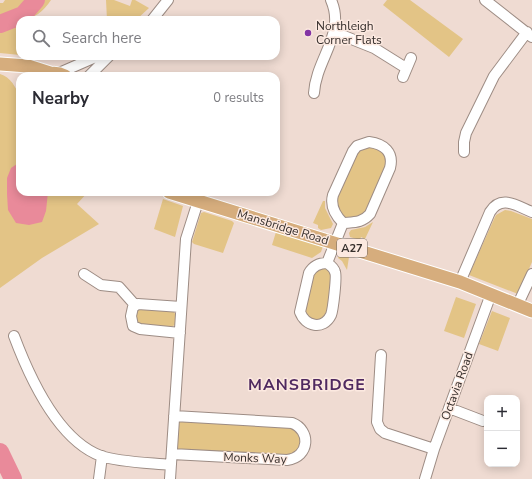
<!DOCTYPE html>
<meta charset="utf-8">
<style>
:root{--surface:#fff;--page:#f7f7f7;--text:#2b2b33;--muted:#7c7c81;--line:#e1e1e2}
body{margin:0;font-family:"Nunito Sans",sans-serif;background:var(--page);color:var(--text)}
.controls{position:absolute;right:12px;bottom:12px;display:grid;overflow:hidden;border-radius:8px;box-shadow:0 2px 10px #0003}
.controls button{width:36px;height:36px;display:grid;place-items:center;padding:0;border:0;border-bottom:1px solid var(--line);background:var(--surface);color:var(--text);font:20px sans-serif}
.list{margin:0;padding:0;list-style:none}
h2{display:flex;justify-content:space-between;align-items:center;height:52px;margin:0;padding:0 16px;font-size:17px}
h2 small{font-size:13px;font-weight:400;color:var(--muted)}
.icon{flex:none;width:22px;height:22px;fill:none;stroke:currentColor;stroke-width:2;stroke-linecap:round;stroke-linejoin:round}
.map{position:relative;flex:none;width:532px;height:479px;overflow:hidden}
.search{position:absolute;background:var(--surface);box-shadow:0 2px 10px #0003;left:16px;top:16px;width:264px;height:44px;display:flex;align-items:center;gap:10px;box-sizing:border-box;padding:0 14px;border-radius:12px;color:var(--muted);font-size:15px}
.panel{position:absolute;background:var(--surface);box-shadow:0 2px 10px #0003;left:16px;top:72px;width:264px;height:124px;border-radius:12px}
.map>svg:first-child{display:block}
.green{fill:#e3c486}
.water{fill:#e98a9a}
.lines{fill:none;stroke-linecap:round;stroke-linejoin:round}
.river{stroke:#e98a9a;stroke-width:18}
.minor-casing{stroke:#9d8c84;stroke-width:12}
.major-casing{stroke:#fff;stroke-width:15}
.minor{stroke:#fff;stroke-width:10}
.major{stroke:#d6ad7d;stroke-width:13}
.poi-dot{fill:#8334a4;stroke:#fce9e0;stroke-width:1.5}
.labels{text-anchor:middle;stroke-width:3;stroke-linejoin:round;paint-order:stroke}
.shield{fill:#fce9e0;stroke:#716762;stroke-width:1}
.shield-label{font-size:11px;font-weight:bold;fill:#362f2c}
.poi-label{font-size:12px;fill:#362f2c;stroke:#fce9e0;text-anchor:start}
.street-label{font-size:12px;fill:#362f2c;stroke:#fce9e0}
.district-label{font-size:16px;font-weight:bold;letter-spacing:1px;fill:#4f2960;stroke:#fce9e0}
</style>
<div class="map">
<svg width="532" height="479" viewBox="0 0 532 479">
<rect width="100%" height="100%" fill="#efdbd2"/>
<!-- green -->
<path class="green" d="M5,0h46c-7,11 -18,20 -31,20v35l-20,-2v-50h3z
M106,0h8l16,6 2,-6h3l14,8 -13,12h-29z
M387,0h23l53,39 -14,18 -66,-52z
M0,74c11,3 15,13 20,22v96h68l-11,12 22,20 -57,34 -42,30z
M374,146l10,8 3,11 -20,45 -7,7c-4,1 -9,2 -13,1 -25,-6 3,-51 9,-63l5,-6z
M163,199l20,7 -8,31 -21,-8z
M323,201h2v7l8,16 -2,4 -10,2 -3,-2v-3l-5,-2z
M505,210l6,1 21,8v43l-14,32 -49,-19 25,-56 2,-4z
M204,212l28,9 2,2 -11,30 -29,-9 -2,-2 9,-29z
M373,222l-8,17 -4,-2 -1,3 -10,-3 -1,-4 2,-3 14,-3z
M276,232l47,14 -2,6 -9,6 -40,-13z
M338,252l15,4v1h-4l-2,13 -5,-9 -4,-3z
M327,267l5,7 -5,38c-3,7 -8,8 -16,8l-3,-3 -4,-8 9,-36 3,-4z
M456,297l20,7 -12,34 -20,-7z
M137,308l35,2 5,6 -1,8 -6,4 -34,-4v-14z
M492,311l18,7 -12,33 -19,-7z
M180,421l106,5 10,4 3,4 2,6 -2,10 -8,6 -110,-6 -4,-1 1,-27z"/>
<!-- water -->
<path class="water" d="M17,164h3v28h28l-2,19 -4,11 -13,3 -13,-2 -8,-13 -1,-16v-16l4,-10z"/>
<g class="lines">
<!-- river -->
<path class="river" d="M0,24l23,-9 13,-15
M0,452l13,27"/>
<defs>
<path id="minor" d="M485,0l47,37
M152,20l16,-20
M334,32l40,16 32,20
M59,73l39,-17
M89,76l20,-20
M403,77l8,-19
M314,93c2,-34 32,-59 17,-93
M369,142c15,2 25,10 21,26l-20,46c-8,9 -16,8 -27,9 -8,-8 -13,-17 -10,-28l20,-44 4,-5z
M464,152v-10l2,-9 28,-57 33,-44
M327,263c3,2 7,5 8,9 2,4 -2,38 -4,43 -8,16 -26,11 -31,-3l9,-39c4,-7 10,-10 18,-10l16,-40
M84,274l17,11 18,2 16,18
M460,282l30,-70c11,-18 27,-6 42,0
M518,304l14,-30
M180,333l-40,-4 -7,-3 -2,-10 2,-9 5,-3 43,3
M14,336c15,40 44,104 87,120 17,6 50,7 69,9
M381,355l-4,67 3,7 5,4 49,16
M449,408l34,13
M172,454l115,6c23,-3 24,-30 5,-37l-118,-7
M99,479l3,-23
M170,479l16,-240 15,-47
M425,479l9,-30 57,-155"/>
<path id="major" d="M0,64l28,2 22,7
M43,76c8,-4 14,-4 22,0
M169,192l291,90 72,29"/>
</defs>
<!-- minor casing -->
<use href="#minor" class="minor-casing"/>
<!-- major casing -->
<use href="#major" class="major-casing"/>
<!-- minor -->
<use href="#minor" class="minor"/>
<!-- major -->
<use href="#major" class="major"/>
</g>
<!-- markers -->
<circle class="poi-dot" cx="308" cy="33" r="4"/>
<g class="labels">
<!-- shield labels -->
<rect class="shield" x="337" y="239" width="30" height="18" rx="3"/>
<g class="shield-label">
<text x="352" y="252">A27</text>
</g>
<!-- poi labels -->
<g class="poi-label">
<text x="316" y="30">Northleigh<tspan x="316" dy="14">Corner Flats</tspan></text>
</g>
<!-- street labels -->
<g class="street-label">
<text transform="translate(283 227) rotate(17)" y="4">Mansbridge Road</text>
<text transform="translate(457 386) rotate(-70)" y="4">Octavia Road</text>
<text transform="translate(255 458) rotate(2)" y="4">Monks Way</text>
</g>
<!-- district labels -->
<g class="district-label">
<text x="307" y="390">MANSBRIDGE</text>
</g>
</g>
</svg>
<div class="controls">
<button>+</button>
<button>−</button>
</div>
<div class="search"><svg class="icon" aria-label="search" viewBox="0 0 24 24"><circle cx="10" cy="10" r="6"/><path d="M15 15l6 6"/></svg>Search here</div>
<section class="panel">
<h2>Nearby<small>0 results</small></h2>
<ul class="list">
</ul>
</section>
</div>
